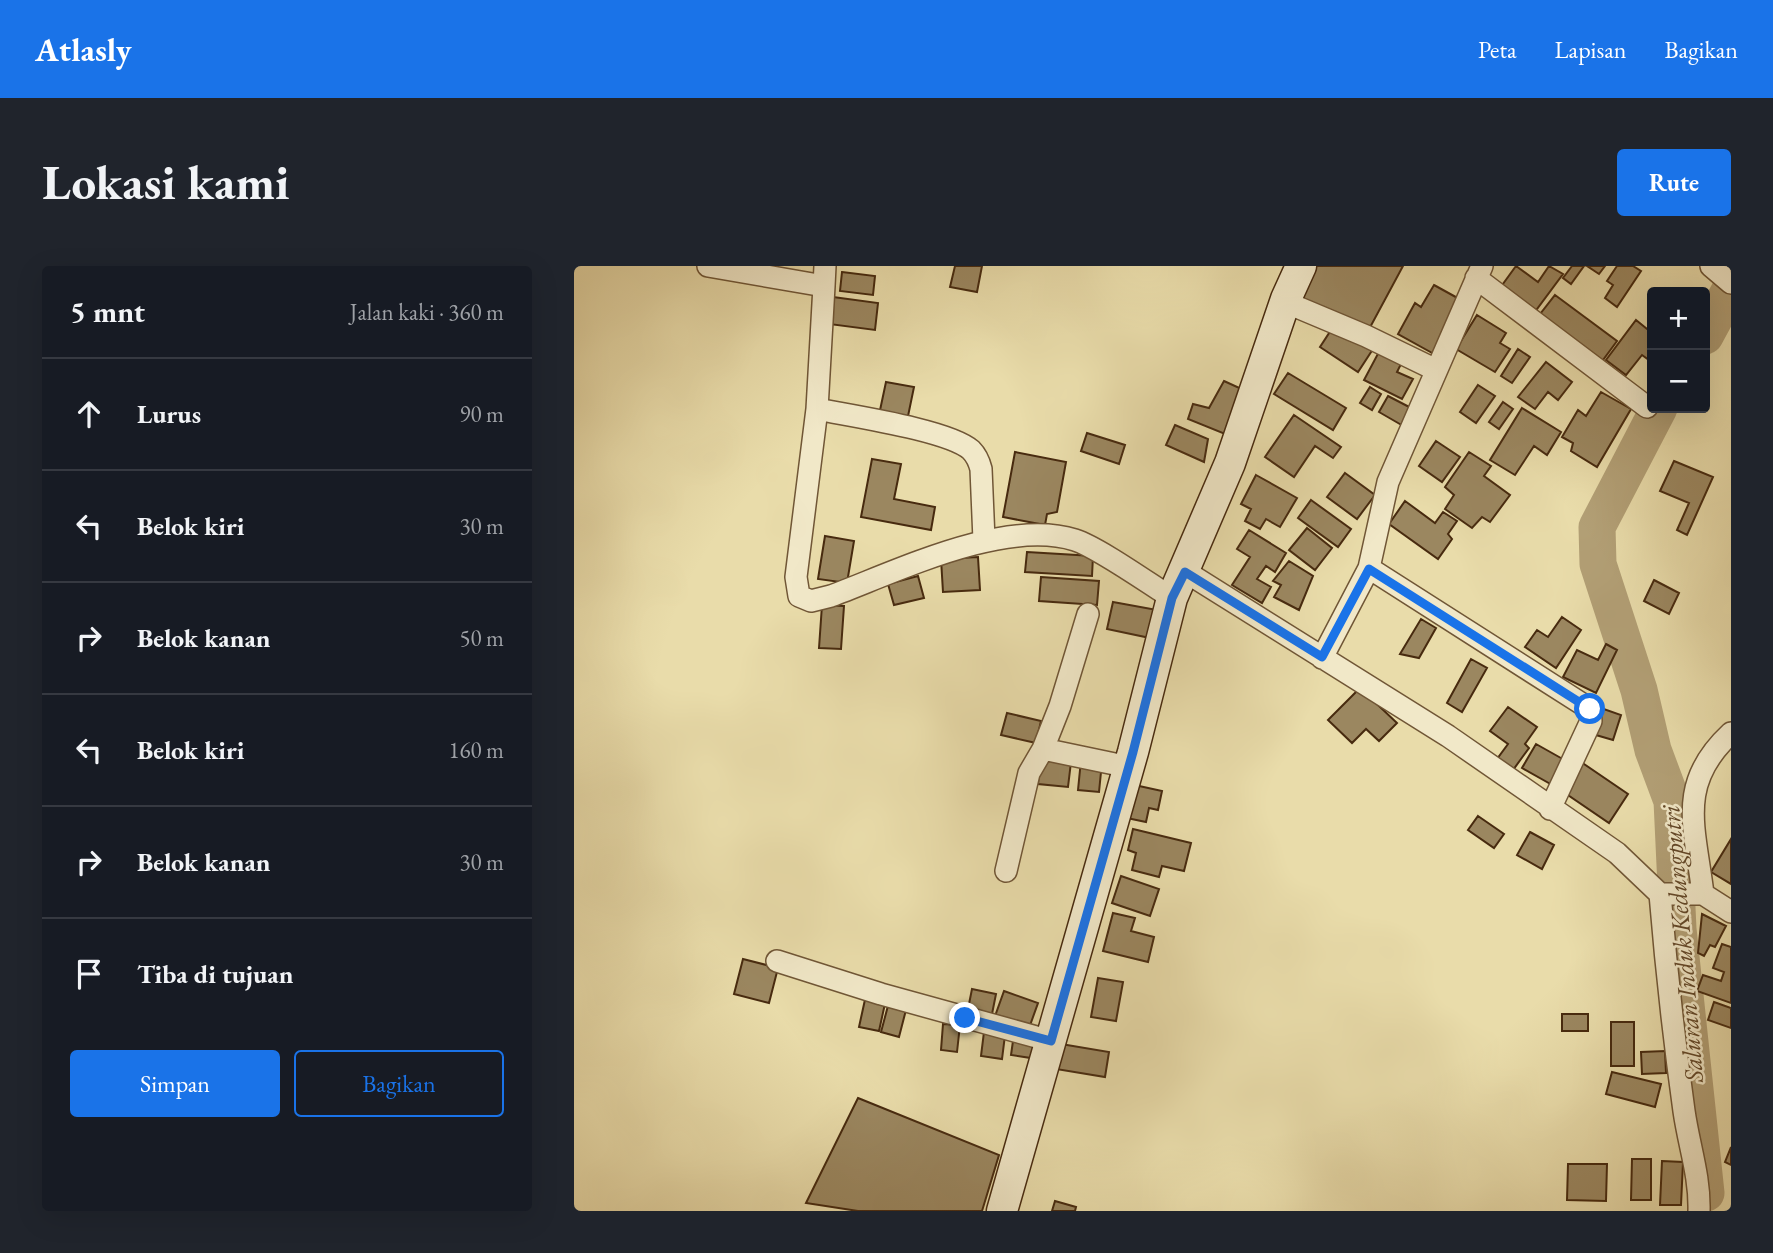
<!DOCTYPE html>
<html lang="id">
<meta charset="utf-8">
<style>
:root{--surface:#171b24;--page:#20242c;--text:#f1f3f6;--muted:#9ea1a6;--line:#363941;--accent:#1a73e8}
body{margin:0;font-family:"EB Garamond",serif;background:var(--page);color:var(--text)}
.controls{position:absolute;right:21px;top:21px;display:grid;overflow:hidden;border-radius:7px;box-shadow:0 7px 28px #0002}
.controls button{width:63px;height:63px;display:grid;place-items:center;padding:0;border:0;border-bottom:2px solid var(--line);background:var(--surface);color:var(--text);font:35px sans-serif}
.stop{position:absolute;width:21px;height:21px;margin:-16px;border:5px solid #1a73e8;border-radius:50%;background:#fff}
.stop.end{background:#1a73e8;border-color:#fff;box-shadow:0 2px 7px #0008}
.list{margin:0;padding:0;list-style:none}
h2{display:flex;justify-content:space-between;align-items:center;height:91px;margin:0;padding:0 28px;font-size:30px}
h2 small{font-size:23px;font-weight:400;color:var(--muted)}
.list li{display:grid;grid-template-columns:46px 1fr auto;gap:21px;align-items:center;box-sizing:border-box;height:112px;padding:0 28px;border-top:2px solid var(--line)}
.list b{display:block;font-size:26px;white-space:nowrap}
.list em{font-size:23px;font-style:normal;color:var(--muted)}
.actions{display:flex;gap:14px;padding:21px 28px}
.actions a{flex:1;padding:16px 0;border:2px solid var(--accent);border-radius:7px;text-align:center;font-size:24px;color:var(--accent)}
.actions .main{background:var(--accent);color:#fff}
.icon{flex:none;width:38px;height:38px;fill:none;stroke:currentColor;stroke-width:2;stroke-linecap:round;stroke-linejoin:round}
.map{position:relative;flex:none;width:1157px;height:945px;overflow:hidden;border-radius:7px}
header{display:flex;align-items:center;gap:42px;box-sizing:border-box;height:98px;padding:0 35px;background:var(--accent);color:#fff}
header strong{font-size:33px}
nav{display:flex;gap:38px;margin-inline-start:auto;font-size:24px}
.intro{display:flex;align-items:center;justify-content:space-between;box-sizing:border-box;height:168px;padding:0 42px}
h1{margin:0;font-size:49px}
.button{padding:18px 32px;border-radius:7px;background:var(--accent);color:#fff;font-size:24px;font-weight:700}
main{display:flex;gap:42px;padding:0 42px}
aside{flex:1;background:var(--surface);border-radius:7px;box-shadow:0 7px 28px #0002}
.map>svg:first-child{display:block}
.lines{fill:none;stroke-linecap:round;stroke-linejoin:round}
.river{stroke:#b29f75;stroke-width:37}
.building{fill:#9b8760;stroke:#472a0f;stroke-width:2}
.street-casing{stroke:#705636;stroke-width:24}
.secondary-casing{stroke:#472a0f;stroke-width:33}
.street{stroke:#f1e8c8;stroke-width:21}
.secondary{stroke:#f1e8c8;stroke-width:30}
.route{stroke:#1a73e8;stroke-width:9}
.labels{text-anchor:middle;stroke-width:5;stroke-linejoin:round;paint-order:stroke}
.water-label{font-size:26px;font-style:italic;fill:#624728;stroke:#f1e8c8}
</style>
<header>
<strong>Atlasly</strong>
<nav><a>Peta</a><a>Lapisan</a><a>Bagikan</a></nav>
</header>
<div class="intro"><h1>Lokasi kami</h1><a class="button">Rute</a></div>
<main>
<aside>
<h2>5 mnt<small>Jalan kaki · 360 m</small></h2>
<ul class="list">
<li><svg class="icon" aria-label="ahead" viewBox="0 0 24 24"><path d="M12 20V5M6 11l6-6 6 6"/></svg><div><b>Lurus</b></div><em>90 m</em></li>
<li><svg class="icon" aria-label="left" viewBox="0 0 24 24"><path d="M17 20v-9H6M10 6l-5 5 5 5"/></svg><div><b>Belok kiri</b></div><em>30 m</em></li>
<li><svg class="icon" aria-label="right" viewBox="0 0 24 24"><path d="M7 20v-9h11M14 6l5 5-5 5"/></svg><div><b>Belok kanan</b></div><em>50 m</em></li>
<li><svg class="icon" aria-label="left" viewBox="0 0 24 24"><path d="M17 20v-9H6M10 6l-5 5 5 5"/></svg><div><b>Belok kiri</b></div><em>160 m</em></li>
<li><svg class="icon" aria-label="right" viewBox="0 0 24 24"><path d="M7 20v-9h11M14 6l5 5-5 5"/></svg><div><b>Belok kanan</b></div><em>30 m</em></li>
<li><svg class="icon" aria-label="arrive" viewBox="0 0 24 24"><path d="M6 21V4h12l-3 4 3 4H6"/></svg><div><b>Tiba di tujuan</b></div></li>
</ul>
<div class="actions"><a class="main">Simpan</a><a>Bagikan</a></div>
</aside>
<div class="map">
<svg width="1157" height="945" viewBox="0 0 1157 945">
<rect width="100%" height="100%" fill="#e9dcaa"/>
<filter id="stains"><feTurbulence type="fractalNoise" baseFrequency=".00286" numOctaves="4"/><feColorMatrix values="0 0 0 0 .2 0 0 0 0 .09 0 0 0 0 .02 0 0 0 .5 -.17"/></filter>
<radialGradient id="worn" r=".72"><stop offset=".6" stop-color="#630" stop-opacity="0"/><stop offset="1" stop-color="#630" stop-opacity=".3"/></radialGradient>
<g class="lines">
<!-- river -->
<path class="river" d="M1131,70l26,-48
M1085,142l-62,119 1,37 41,126 14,60 19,51 6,128 28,264"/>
</g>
<!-- building -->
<path class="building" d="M381,0h27l-5,26 -27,-5z
M732,0h97l-36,67 -76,-31z
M942,0l22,16 11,-16 14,8 -29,39 -34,-25z
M998,0h12l-13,18 -8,-6z
M1013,0h18l-6,8z
M1043,0h16l8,5 -24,36 -12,-9 8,-13 -6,-4z
M268,6l33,4 -2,19 -33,-4z
M860,19l29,16 -29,53 -36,-20 17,-31 6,4z
M981,29l62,46 -17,23 -63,-46z
M259,31l45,6 -3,27 -46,-6z
M903,49l29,18 -6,10 10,6 -15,23 -39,-23z
M1062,54l16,13v23l-3,4 -7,-5 -16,20 -20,-15z
M761,58l38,25 -15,23 -38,-25z
M807,82l22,12 -6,12 16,7 -11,20 -38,-19z
M944,83l12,8 -18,26 -11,-7z
M972,96l26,20 -14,18 -10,-8 -13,17 -17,-12z
M714,107l58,35 -13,22 -59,-36z
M650,115l22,10 -16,45 -42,-17 5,-15 16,4z
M312,116l28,5 -7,34 -28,-6z
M904,119l17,11 -19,27 -16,-11z
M796,121l11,7 -9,16 -12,-7z
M1027,126l30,17 -34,58 -26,-16 2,-8 -11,-6 16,-27 8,6z
M814,130l27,14 -10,17 -26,-15z
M929,136l10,7 -14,20 -10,-7z
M948,142l39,24 -14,23 -13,-9 -19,29 -25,-15z
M720,149l47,32 -8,11 -18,-12 -21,31 -29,-20z
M601,159l33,14 -4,23 -38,-17z
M513,167l38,12 -6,19 -38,-13z
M862,175l24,16 -18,25 -23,-16z
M441,186l51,10 -9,50 -10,2 -2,11 -42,-8z
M895,186l22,14 -7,10 26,19 -20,27 -8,-5 -10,11 -27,-19 9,-14 -9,-8z
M298,193l29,5 -7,35 41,8 -4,23 -70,-13z
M1100,195l39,16 -26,58 -10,-5 12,-27 -29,-12z
M771,207l30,22 -18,24 -30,-22z
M682,209l41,23 -17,29 -14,-8 -6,10 -15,-8 6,-12 -10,-5z
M737,234l40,29 -13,18 -40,-29z
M831,235l30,22 8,-11 14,9 -9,13 4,5 -14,20 -49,-35z
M733,262l25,20 -17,22 -26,-20z
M675,264l37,23 -11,19 -9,-6 -9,13 14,8 -9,16 -30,-18 18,-28 -13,-8z
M251,270l29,5 -7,42 -29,-4z
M453,286l66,4 -1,20 -67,-4z
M404,291l2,33 -37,2 -2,-33z
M715,295l24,15 -14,34 -25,-13 7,-12 -8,-4z
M344,310l6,22 -30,7 -6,-21z
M467,311l58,4 -2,24 -58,-4z
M1080,314l25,13 -10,21 -25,-13z
M539,336l44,8 -7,28 -43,-9z
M248,339l22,1 -3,43 -22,-1z
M988,351l19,13 -25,38 -31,-21 12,-17 11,7z
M847,353l15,9 -17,30 -19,-4z
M1032,378l11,6 -21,43 -33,-16 14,-27 21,10z
M897,393l16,9 -25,44 -15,-9z
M786,422l37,35 -18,18 -13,-12 -14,14 -24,-23z
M934,441l29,20 -12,17 4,4 -16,22 -16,-11 11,-15 -18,-13z
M1024,441l23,8 -8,25 -24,-7z
M433,447l34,8 -5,22 -35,-8z
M962,478l32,18 -14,24 -32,-18z
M466,494l31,2 -3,25 -30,-3z
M507,494l21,2 -3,30 -21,-2z
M1007,496l47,32 -19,29 -47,-32z
M556,518l32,7 -4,19 -9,-2 -3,14 -24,-5z
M904,550l26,18 -10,14 -26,-18z
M559,563l58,14 -7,28 -22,-5 -3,11 -27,-7 4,-17 -8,-3z
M956,566l24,13 -12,24 -25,-14z
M1157,573v45l-20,-12z
M547,610l38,13 -9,27 -38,-13z
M539,647l22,5 -4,13 23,6 -6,25 -45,-11z
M1128,648l24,12 -11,21 -5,-2 -6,11 -6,-3z
M1148,678l9,3v56l-34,-12 6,-16 18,6 3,-9 -11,-4z
M169,693l35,9 -9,35 -35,-9z
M524,712l25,4 -7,39 -25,-4z
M398,723l24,5 -5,25 -24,-5z
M430,725l34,12 -10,28 -34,-12z
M292,729l20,4 -7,32 -20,-4z
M315,736l18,4 -8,31 -18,-5z
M1140,736l17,6v20l-23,-8z
M988,748h26v17h-26z
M1037,756h23v44h-23z
M369,758l17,1 -3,27 -16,-2z
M410,766l21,3 -3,24 -21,-3z
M439,775l21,3 -3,14 -20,-3z
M487,778l48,8 -4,25 -49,-8z
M1091,785l1,22 -24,1 -1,-22z
M1038,806l49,12 -6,23 -49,-13z
M284,832l141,57 -17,56h-124l-52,-8z
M1157,881v18l-6,-3z
M1058,893h19v41h-20z
M1088,895l21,1 -2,43h-21z
M994,898h39l-1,37 -39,-1z
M481,935l21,6 -1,4h-23z"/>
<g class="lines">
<defs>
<path id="street" d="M134,0l116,20 1,-20
M1137,0l20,17
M902,12l171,129
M250,20l-7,123 -21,168 3,19 12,5 20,-5c67,-25 174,-78 244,-56 24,8 73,43 97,58
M711,36l81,34 70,34
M243,143c34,7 131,21 154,41 6,6 8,11 10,19l3,71
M795,302l221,141 1,12 -41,88
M612,306l262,164 169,117 43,41h43l28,18
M514,348l-28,92 -17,43 86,18
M748,392l47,-90 19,-86 94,-216
M432,605l23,-98 14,-24
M1086,628c6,73 14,145 24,217 5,35 16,65 15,100
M1129,628c-8,-67 -27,-110 28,-161
M203,695l104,33 170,47"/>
<path id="secondary" d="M428,945l131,-459 39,-154 58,-135 56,-164 15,-33"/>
</defs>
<!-- street casing -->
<use href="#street" class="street-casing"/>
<!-- secondary casing -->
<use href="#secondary" class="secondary-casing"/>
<!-- street -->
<use href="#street" class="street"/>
<!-- secondary -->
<use href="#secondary" class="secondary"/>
</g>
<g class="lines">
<!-- route -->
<path class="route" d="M391,752l86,23 82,-289 39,-154 13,-26 137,85 47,-88 221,140"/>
</g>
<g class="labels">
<!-- water labels -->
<g class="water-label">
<text transform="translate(1108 678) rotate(-95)" y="9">Saluran Induk Kedungputri</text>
</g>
</g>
<rect width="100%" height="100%" filter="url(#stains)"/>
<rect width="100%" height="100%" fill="url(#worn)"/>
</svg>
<div class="controls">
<button>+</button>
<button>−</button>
</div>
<div class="stop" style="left:1016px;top:443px"></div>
<div class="stop end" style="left:391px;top:752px"></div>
</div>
</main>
